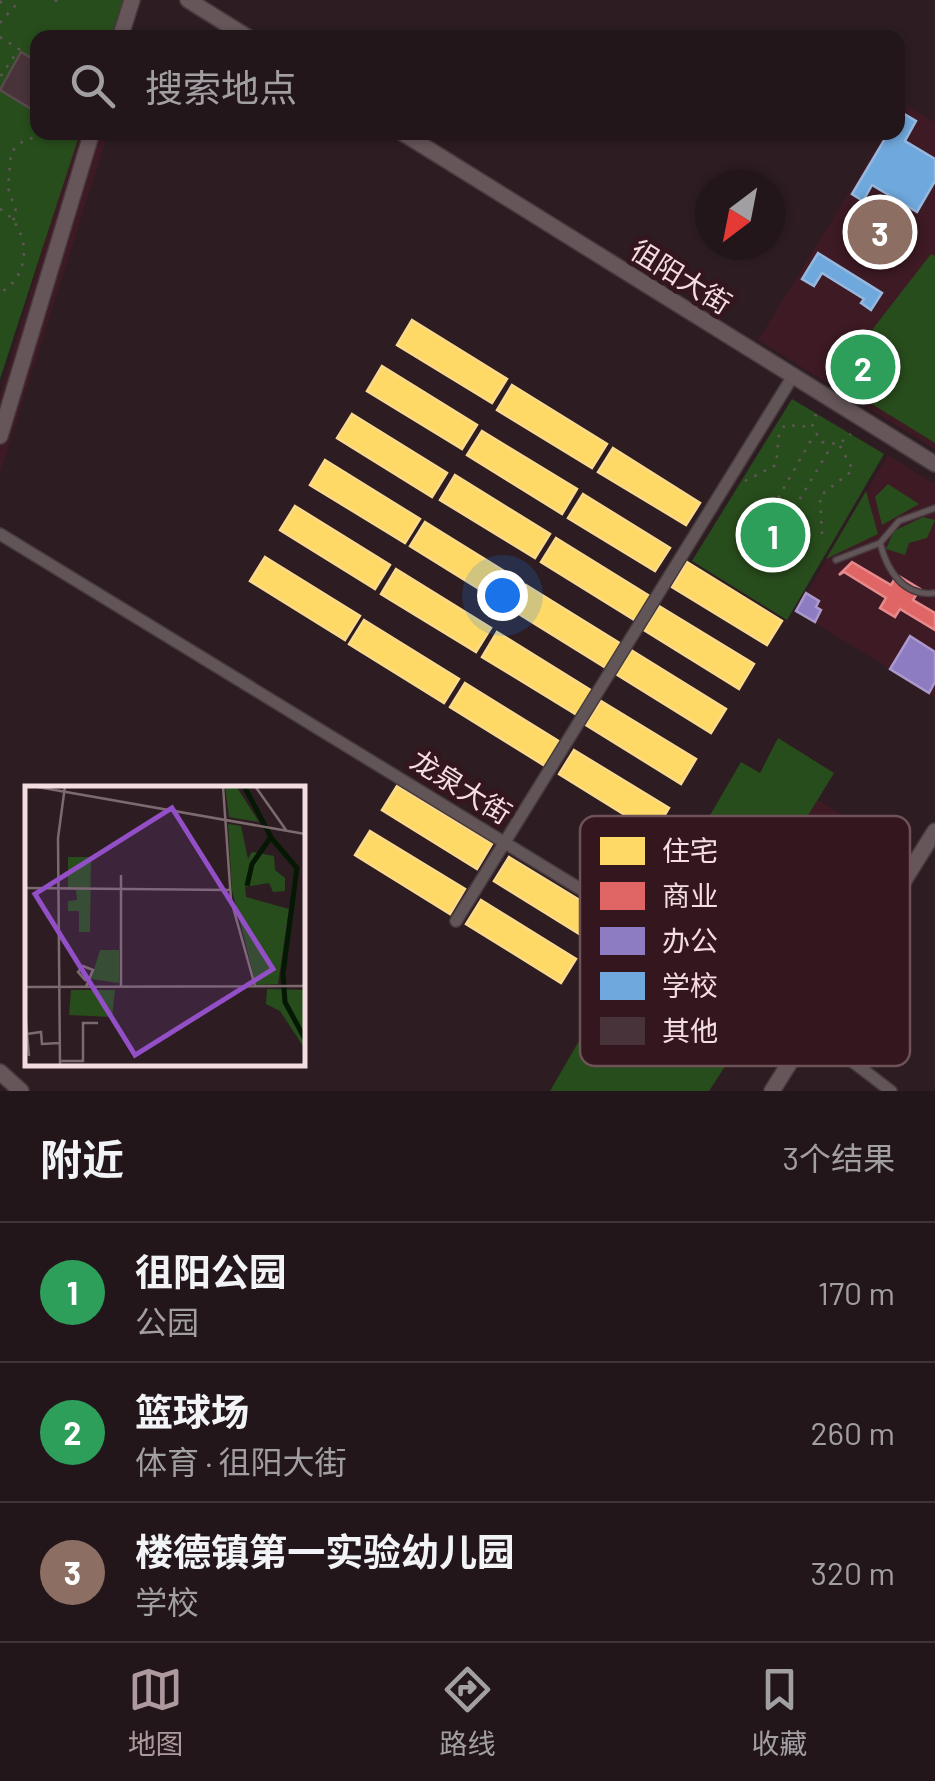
<!DOCTYPE html>
<html lang="zh">
<meta charset="utf-8">
<style>
:root{--surface:#22161a;--page:#2e2327;--text:#f1f3f6;--muted:#a29fa2;--line:#3f3539;--accent:#ae9a9e}
body{margin:0;font-family:Barlow,"Noto Sans SC",sans-serif;background:var(--page);color:var(--text)}
.compass{position:absolute;left:695px;top:170px;width:90px;height:90px;border-radius:50%;background:var(--surface);box-shadow:0 2px 8px #0004;rotate:212deg}
.you{position:absolute;left:502px;top:595px;width:35px;height:35px;margin:-25px;border:8px solid #fff;border-radius:50%;background:#1a73e8;box-shadow:0 0 0 15px #1a73e833}
.badge{display:grid;place-items:center;width:65px;height:65px;border-radius:50%;background:var(--accent);color:#fff;font-size:32px;font-weight:700}
.pin{position:absolute;translate:-50% -50%;border:5px solid #fff;box-shadow:0 2px 10px #0006}
.list{margin:0;padding:0;list-style:none}
h2{display:flex;justify-content:space-between;align-items:center;height:130px;margin:0;padding:0 40px;font-size:42px}
h2 small{font-size:32px;font-weight:400;color:var(--muted)}
.list li{display:grid;grid-template-columns:65px 1fr auto;gap:30px;align-items:center;box-sizing:border-box;height:140px;padding:0 40px;border-top:2px solid var(--line)}
.list b{display:block;font-size:38px;white-space:nowrap}
.list p{margin:0;font-size:32px;white-space:nowrap;color:var(--muted)}
.list em{font-size:32px;font-style:normal;color:var(--muted)}
.icon{flex:none;width:55px;height:55px;fill:none;stroke:currentColor;stroke-width:2;stroke-linecap:round;stroke-linejoin:round}
.map{position:relative;flex:none;width:935px;height:1091px;overflow:hidden}
.search{position:absolute;background:var(--surface);box-shadow:0 2px 8px #0004;left:30px;right:30px;top:30px;height:110px;display:flex;align-items:center;gap:25px;box-sizing:border-box;padding:0 35px;border-radius:20px;color:var(--muted);font-size:38px}
.sheet{height:550px;background:var(--surface)}
nav{display:flex;justify-content:space-around;align-items:center;box-sizing:border-box;height:140px;border-top:2px solid var(--line);background:var(--surface);font-size:28px;color:var(--muted)}
nav a{display:grid;justify-items:center;gap:5px}
nav .on{color:var(--accent)}
.map>svg:first-child{display:block}
.built{fill:#3d1a24}
.green{fill:#284d1c}
.homes{fill:#ffd966;stroke:#fbda8b;stroke-width:2.5}
.shops{fill:#e06666;stroke:#e68a8b;stroke-width:2.5}
.offices{fill:#8e7cc3;stroke:#ac99cc;stroke-width:2.5}
.schools{fill:#6fa8dc;stroke:#97b8de;stroke-width:2.5}
.building{fill:#49333a;stroke:#594a4e;stroke-width:2.5}
.lines{fill:none;stroke-linecap:round;stroke-linejoin:round}
.lane-casing{stroke:#473a3e;stroke-width:8}
.street-casing{stroke:#473a3e;stroke-width:14}
.secondary-casing{stroke:#473a3e;stroke-width:18}
.path{stroke:#625659;stroke-width:2.5;stroke-dasharray:2.5 8;stroke-linecap:butt}
.lane{stroke:#625558;stroke-width:5}
.street{stroke:#625558;stroke-width:11}
.secondary{stroke:#66565a;stroke-width:15}
.labels{text-anchor:middle;stroke-width:10;stroke-linejoin:round;paint-order:stroke}
.street-label{font-size:28px;fill:#f3dde1;stroke:#34161e}
.inset-river{fill:none;stroke:#051803;stroke-width:5}
.inset-road{fill:none;stroke:#7c6a6e;stroke-width:2.5}
.view{fill:#934fc6;fill-opacity:0.15;stroke:#934fc6;stroke-width:5}
.inset-edge{fill:none;stroke:#f3dde1;stroke-width:5}
.key{fill:#34161e;stroke:#6d5258;stroke-width:2.5}
.key-label{font-size:28px;fill:#f3dde1}
</style>
<div class="map">
<svg width="935" height="1091" viewBox="0 0 935 1091">
<rect width="100%" height="100%" fill="#2d1d22"/>
<!-- built -->
<path class="built" d="M904,104l31,18v327l-177,-109 128,-207 12,-1v-17z
M77,133h31l-108,340v-78z
M888,455l47,29v213l-139,-86z
M818,800l80,48 -46,76 -81,-47z"/>
<!-- green -->
<path class="green" d="M0,0h123l-12,37 -73,1v94l42,1 -80,246z
M931,254l4,2v187l-102,-63z
M792,399l92,55 -97,166 -95,-59z
M888,484l31,20 -37,21 -7,-28z
M866,491l12,43 -52,25z
M923,517l12,3 -8,18 -18,5 -4,12 -19,-6 8,-18z
M778,738l56,35 -63,103 51,31 -31,51 -42,-25 -31,55 41,26 -50,77h-159l191,-329 19,11z"/>
<!-- homes -->
<path class="homes" d="M412,320l95,59 -15,24 -95,-58z
M382,366l95,59 -15,24 -95,-58z
M512,385l95,59 -15,24 -95,-58z
M352,414l95,59 -15,24 -95,-59z
M482,431l95,58 -15,25 -95,-59z
M613,448l87,55 -14,22 -88,-53z
M325,460l95,59 -15,24 -95,-58z
M455,475l95,59 -15,24 -95,-58z
M583,494l87,54 -15,23 -87,-53z
M295,506l95,59 -15,24 -95,-59z
M425,522l95,59 -15,24 -95,-59z
M556,538l95,59 -15,24 -95,-59z
M265,557l95,59 -15,24 -95,-59z
M687,562l95,59 -15,24 -95,-58z
M396,569l95,59 -15,24 -95,-58z
M526,585l95,59 -15,24 -95,-59z
M659,606l95,58 -15,25 -95,-59z
M364,620l95,59 -15,24 -95,-59z
M497,632l95,59 -15,24 -95,-58z
M631,650l95,59 -15,24 -95,-59z
M465,683l95,59 -15,24 -95,-59z
M601,701l95,58 -15,25 -95,-59z
M574,750l95,58 -15,25 -95,-59z
M397,786l95,58 -15,25 -95,-59z
M370,831l95,58 -15,25 -95,-59z
M509,857l95,58 -15,25 -95,-59z
M481,900l95,59 -15,24 -95,-59z"/>
<!-- shops -->
<path class="shops" d="M852,562l39,23 6,-10 23,14 -7,11 22,13v17l-35,-21 -5,8 -15,-9 6,-10 -42,-26 -5,3z"/>
<!-- offices -->
<path class="offices" d="M806,593l13,8 -3,6 5,3 -6,12 -19,-11z
M910,636l25,16v30l-6,11 -39,-24z"/>
<!-- schools -->
<path class="schools" d="M901,112l15,9 -11,20 30,18v22l-18,31 -45,-27 -9,16 -11,-7 37,-62h9z
M818,253l64,40 -11,17 -10,-7 3,-4 -42,-26 -8,13 -12,-7z"/>
<!-- building -->
<path class="building" d="M21,52l17,10v51l-38,-23z"/>
<g class="lines">
<defs>
<path id="lane" d="M935,508l-36,13 -19,22c7,27 23,54 55,50
M836,560l44,-17"/>
<path id="street" d="M0,534l811,496 80,61
M456,921l337,-545"/>
<path id="secondary" d="M188,0l61,38
M120,38l12,-38
M401,132l534,332
M0,436l92,-304
M0,1072l21,19
M772,1091l163,-260"/>
</defs>
<!-- lane casing -->
<use href="#lane" class="lane-casing"/>
<!-- street casing -->
<use href="#street" class="street-casing"/>
<!-- secondary casing -->
<use href="#secondary" class="secondary-casing"/>
<!-- path -->
<path class="path" d="M55,0l3,2
M0,3l3,-3
M0,23l20,-23
M0,37l19,12 -19,28
M0,209c31,19 33,65 0,84
M13,220l4,-6 -9,-26 3,-36 12,-11 30,-9
M816,414l-4,13 10,15 17,2 12,-10
M745,481l31,-16 3,-31 6,-9 27,2
M773,507l41,-72
M789,517l43,-72
M822,534l-2,-38 33,-26 -14,-26"/>
<!-- lane -->
<use href="#lane" class="lane"/>
<!-- street -->
<use href="#street" class="street"/>
<!-- secondary -->
<use href="#secondary" class="secondary"/>
</g>
<g class="labels">
<!-- street labels -->
<g class="street-label">
<text transform="translate(681 277) rotate(32)" y="10">徂阳大街</text>
<text transform="translate(461 787) rotate(32)" y="10">龙泉大街</text>
</g>
</g>
<!-- overview -->
<g transform="translate(25 786)">
<rect width="280" height="280" fill="#2d1d22"/>
<path d="M200,0h11l23,36 -30,-5zM203,38l13,2 7,33 4,-7 22,4 1,14 10,8v13l-12,1 -4,-9 -24,4 1,10 43,12 -11,75 -22,1 -24,-95zM43,71h23l-1,75h-11v-21h-11v-10l9,-1 -1,-10 -8,-1zM75,164h19v33l-28,-4zM242,203l38,1v59l-25,-38 -14,-7zM46,204h44l-3,27 -43,-2z" fill="#284d1c"/>
<path class="inset-river" d="M219,0l28,53 25,29 -14,106 2,28 20,37M222,100l5,-22 19,-27"/>
<path class="inset-road" d="M7,0l273,48M198,0l8,114 24,86M230,0l31,44M96,89v111M0,102l205,2M61,195l-8,-9 5,-6 10,4 -7,17M0,201l280,-1M0,224l4,46M2,248l14,-2 1,12 17,-1M34,275h24v-38h15M35,280l-2,-228 7,-52"/>
<path class="view" d="M147,22l101,161 -138,86 -100,-161z"/>
<rect width="280" height="280" class="inset-edge"/>
</g>
<!-- legend -->
<rect x="580" y="816" width="330" height="250" rx="15" class="key"/>
<rect x="600" y="837" width="45" height="28" fill="#ffd966"/>
<rect x="600" y="882" width="45" height="28" fill="#e06666"/>
<rect x="600" y="927" width="45" height="28" fill="#8e7cc3"/>
<rect x="600" y="972" width="45" height="28" fill="#6fa8dc"/>
<rect x="600" y="1017" width="45" height="28" fill="#49333a"/>
<g class="key-label">
<text x="662" y="861">住宅</text>
<text x="662" y="906">商业</text>
<text x="662" y="951">办公</text>
<text x="662" y="996">学校</text>
<text x="662" y="1041">其他</text>
</g>
</svg>
<svg class="compass" viewBox="-18 -18 36 36"><path d="M0-13l5 13h-10z" fill="#e53935"/><path d="M0 13l5-13h-10z" fill="#a29fa2"/></svg>
<div class="you"></div>
<div class="pin badge" style="left:773px;top:535px;background:#2e9e5b">1</div>
<div class="pin badge" style="left:863px;top:367px;background:#2e9e5b">2</div>
<div class="pin badge" style="left:880px;top:232px;background:#8d6e63">3</div>
<div class="search"><svg class="icon" aria-label="search" viewBox="0 0 24 24"><circle cx="10" cy="10" r="6"/><path d="M15 15l6 6"/></svg>搜索地点</div>
</div>
<section class="sheet">
<h2>附近<small>3个结果</small></h2>
<ul class="list">
<li><span class="badge" style="background:#2e9e5b">1</span><div><b>徂阳公园</b><p>公园</p></div><em>170 m</em></li>
<li><span class="badge" style="background:#2e9e5b">2</span><div><b>篮球场</b><p>体育 · 徂阳大街</p></div><em>260 m</em></li>
<li><span class="badge" style="background:#8d6e63">3</span><div><b>楼德镇第一实验幼儿园</b><p>学校</p></div><em>320 m</em></li>
</ul>
</section>
<nav>
<a class="on"><svg class="icon" aria-label="map" viewBox="0 0 24 24"><path d="M3 6l6-2 6 2 6-2v14l-6 2-6-2-6 2zM9 4v14M15 6v14"/></svg>地图</a>
<a><svg class="icon" aria-label="directions" viewBox="0 0 24 24"><path d="M12 3l9 9-9 9-9-9zM9 14v-3h6M13 9l2 2-2 2"/></svg>路线</a>
<a><svg class="icon" aria-label="saved" viewBox="0 0 24 24"><path d="M7 4h10v16l-5-4-5 4z"/></svg>收藏</a>
</nav>
